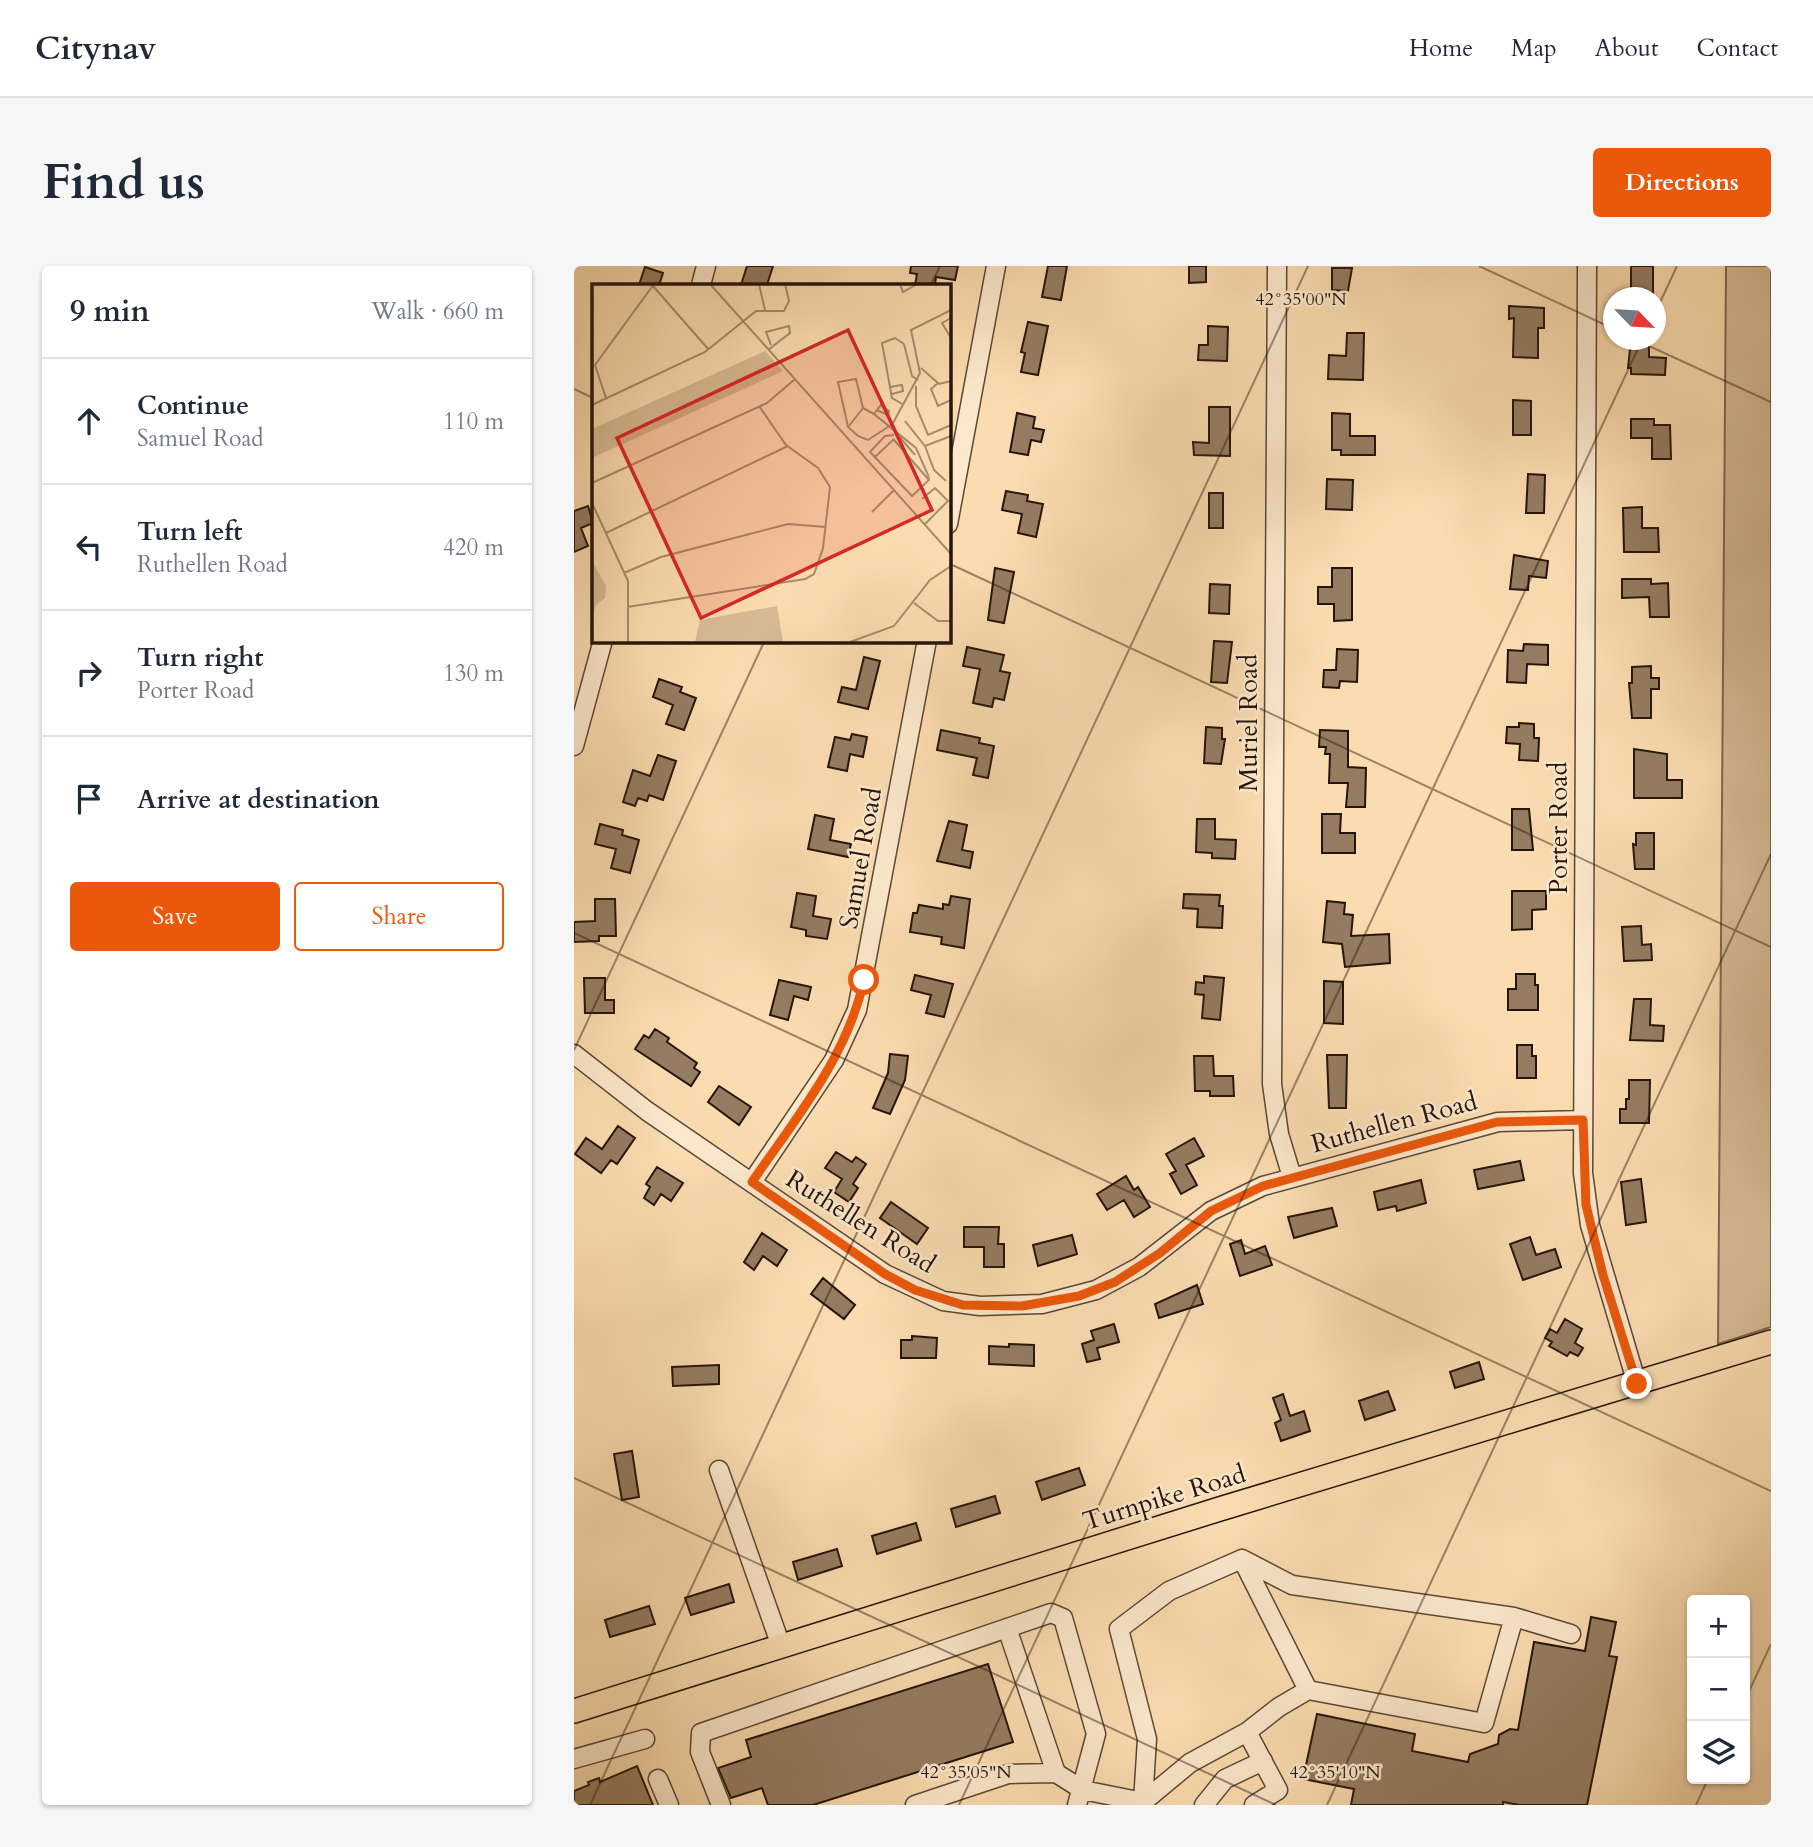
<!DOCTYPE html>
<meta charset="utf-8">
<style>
:root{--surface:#fff;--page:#f6f6f7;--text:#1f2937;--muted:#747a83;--line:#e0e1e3;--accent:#ea580c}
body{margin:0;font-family:Cardo,serif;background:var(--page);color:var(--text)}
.controls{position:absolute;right:21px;bottom:21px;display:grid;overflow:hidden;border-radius:7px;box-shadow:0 2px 5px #0004}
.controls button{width:63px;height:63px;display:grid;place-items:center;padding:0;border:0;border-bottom:2px solid var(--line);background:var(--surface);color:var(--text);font:35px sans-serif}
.compass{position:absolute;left:1029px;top:21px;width:63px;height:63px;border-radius:50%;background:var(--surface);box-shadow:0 2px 5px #0004;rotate:115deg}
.stop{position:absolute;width:21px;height:21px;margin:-16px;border:5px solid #ea580c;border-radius:50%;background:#fff}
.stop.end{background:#ea580c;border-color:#fff;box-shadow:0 2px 7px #0008}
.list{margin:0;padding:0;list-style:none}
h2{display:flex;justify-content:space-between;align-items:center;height:91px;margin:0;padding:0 28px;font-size:30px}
h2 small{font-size:23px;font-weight:400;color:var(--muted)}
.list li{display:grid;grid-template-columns:46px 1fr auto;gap:21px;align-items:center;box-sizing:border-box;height:126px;padding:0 28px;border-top:2px solid var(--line)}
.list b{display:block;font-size:26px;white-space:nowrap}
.list p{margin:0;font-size:23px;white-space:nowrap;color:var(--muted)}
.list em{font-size:23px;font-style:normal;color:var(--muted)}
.actions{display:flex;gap:14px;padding:21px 28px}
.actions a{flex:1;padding:16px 0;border:2px solid var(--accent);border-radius:7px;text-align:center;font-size:24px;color:var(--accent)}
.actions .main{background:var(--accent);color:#fff}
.icon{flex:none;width:38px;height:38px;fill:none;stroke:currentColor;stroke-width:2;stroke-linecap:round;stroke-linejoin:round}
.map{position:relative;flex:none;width:1197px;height:1539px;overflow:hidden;border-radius:7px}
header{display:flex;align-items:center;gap:42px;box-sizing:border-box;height:98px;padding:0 35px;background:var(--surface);border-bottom:2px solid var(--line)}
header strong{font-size:33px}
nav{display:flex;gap:38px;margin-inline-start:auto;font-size:24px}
.intro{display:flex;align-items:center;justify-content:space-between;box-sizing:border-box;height:168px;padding:0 42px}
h1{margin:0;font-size:49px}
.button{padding:18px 32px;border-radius:7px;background:var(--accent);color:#fff;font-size:24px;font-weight:700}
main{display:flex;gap:42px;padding:0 42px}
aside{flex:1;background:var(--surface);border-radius:7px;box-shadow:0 2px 5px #0004}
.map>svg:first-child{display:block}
.green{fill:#d7ba94;stroke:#7e6750;stroke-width:2}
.building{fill:#957c61;stroke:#26140b;stroke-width:2}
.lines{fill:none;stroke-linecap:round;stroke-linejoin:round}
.minor-casing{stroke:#5b4634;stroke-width:21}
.major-casing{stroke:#26140b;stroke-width:26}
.minor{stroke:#fce8cc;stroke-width:18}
.major{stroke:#fbdcb0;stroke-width:23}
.route{stroke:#ea580c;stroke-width:9}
.ticks{fill:none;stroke:#26140b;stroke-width:2;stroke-opacity:0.45}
.labels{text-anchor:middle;stroke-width:5;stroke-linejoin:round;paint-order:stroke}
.street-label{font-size:26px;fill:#26140b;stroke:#fce8cc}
.inset-road{fill:none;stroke:#a68c6e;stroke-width:2}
.view{fill:#d62828;fill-opacity:0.15;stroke:#d62828;stroke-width:3.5}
.inset-edge{fill:none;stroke:#26140b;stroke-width:3.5}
.ticks-label{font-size:18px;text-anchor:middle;fill:#26140b;stroke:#fce8cc;stroke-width:5;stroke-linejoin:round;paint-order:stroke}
</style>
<header>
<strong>Citynav</strong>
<nav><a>Home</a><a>Map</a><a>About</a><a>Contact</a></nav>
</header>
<div class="intro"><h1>Find us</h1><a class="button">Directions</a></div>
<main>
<aside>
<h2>9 min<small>Walk · 660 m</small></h2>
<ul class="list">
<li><svg class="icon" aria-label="ahead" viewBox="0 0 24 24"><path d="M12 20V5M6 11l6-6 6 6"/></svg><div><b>Continue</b><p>Samuel Road</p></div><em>110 m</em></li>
<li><svg class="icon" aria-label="left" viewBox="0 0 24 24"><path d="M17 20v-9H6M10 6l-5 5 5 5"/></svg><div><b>Turn left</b><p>Ruthellen Road</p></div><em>420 m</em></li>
<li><svg class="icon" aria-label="right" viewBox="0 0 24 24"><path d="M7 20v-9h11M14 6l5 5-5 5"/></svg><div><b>Turn right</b><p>Porter Road</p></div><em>130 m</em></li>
<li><svg class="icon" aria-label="arrive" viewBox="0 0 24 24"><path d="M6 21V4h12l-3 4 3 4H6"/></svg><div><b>Arrive at destination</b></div></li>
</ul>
<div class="actions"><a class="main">Save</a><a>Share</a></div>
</aside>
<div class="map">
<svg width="1197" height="1539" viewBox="0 0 1197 1539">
<rect width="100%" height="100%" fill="#fbdcb0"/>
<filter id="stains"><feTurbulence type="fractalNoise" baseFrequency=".00286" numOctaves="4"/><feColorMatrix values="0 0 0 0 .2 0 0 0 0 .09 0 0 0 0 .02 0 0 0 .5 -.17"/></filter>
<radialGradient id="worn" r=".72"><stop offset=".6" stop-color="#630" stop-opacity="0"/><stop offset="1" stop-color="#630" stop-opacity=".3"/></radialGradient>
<!-- green -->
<path class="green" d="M1152,0h45v1061l-53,17z"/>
<!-- building -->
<path class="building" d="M173,0h26l-6,19h-26z
M337,0h47l-3,14 -19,-3 -1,8h-20l2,-11 -7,-1z
M474,0h19l-6,34 -19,-3z
M615,0h17v16l-17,1z
M1057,0h22v27h-22z
M71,1l18,6 -4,12h-20z
M758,2h20l-4,23 -16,-1z
M935,40l35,2v20h-6v30l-25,-1 1,-39 -5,1z
M454,56l20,4 -10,49 -17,-3 4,-19 -4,-1z
M634,60l20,1 -1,34 -29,-1 1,-15h9z
M773,67h17l-1,47 -35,-1 1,-24 17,1z
M1057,74h18v17l17,1 -1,17 -34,-1v-6h-3z
M939,134l18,1v34h-18z
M635,141h21v49l-36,-1 -1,-13 16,1z
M443,147l18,4 -2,11 11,2 -3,12 -10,-2 -3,15 -18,-3z
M758,147l18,1v22h25v19h-34v-5h-9z
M1057,153h23v6h16l1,34h-19v-21h-21z
M954,208l17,1 -1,38h-18z
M753,213l26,1 -1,30 -26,-1z
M432,225l22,4 -1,6 16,3 -7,33 -18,-4 4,-19 -20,-4z
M635,227h14v35h-14z
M14,240l5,17 -12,5 7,18 -14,6v-41z
M1068,241v21h16l1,24h-35l-1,-44z
M940,289l34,6 -2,17 -17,-2 -1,14 -18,-1z
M421,302l19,4 -10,51 -16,-3z
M758,302h20v52l-18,1v-17h-16v-17h14z
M1048,313h29v5l17,-1 1,34h-19l-1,-20 -27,1z
M636,318l20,1 -1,29 -20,-1z
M640,375l18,1 -5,41 -16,-1z
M950,378l24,1v20l-21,-1 -1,19 -19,-1 1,-32 15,1z
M393,381l37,8 -4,16 10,2 -6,27 -10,-2 -2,9 -19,-4 7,-34 -17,-3z
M763,383l21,1 -1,32 -17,-1 -1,7 -16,-1 1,-17h12z
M290,391l16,4 -12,48 -30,-7 4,-15 14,3z
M1077,400v12h8v11h-8v29h-19l-3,-35h3v-16z
M85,413l23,8 -2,5 16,6 -12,32 -18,-6 7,-19 -20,-8z
M945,457l15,1v14h5l-1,23 -19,-1 1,-16 -14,-1 1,-16h12z
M632,461l16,1v11h3l-4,25 -17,-1z
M367,464l39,8 -1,5 15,3 -6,32 -15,-3 4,-17 -40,-8z
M746,464l28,1v36l18,1 -1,39h-19l2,-24h-19l1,-29h-5l1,-7h-7z
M278,468l15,3 -4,20 -13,-3 -3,17 -19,-4 7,-30 15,3z
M1060,483l33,5v26h15v18h-48z
M84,489l18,6 -13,39 -14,-5 -2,6 -9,-3 -3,8 -12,-4 10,-32 17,6z
M938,543h17l4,41h-21z
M748,548h19l-1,19h15v20h-33z
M241,549l19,4 -4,21 21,4 -3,13 -40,-8z
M623,553h18v20l21,1 -1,19 -23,-1v-5l-16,-1z
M375,555l18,4 -5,25 11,2 -3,16 -33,-7z
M26,558l23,6 -1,5 17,5 -9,33 -19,-5 5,-19 -21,-5z
M1062,567h18v36h-19l-2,-25 3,1z
M938,625h34v18l-14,1v19l-20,1z
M223,627l19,3 -3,20 18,3 -4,20 -21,-3v-6l-15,-3z
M610,628l36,1 -1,11h4l-1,22 -25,-1 1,-18 -15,-1z
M377,630l19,3 -6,49 -23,-4 1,-7 -32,-5 3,-19h4l2,-8 24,4v-5l6,1z
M21,633h20l1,37h-17v5l-25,1v-20l21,-1z
M753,635l18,2 -1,11 9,1 -2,21 38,-2 1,29 -45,4 -3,-23 -19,-2z
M1067,660l1,19 9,-1 1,16 -28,1 -2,-34z
M942,708h19v11h3v25h-30v-21h8z
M341,709l38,9 -9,33 -18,-4 5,-18 -20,-5z
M630,710l20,2 -4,42 -18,-2 2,-23 -9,-1 1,-12 8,1z
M10,712h21v22h9v13h-29z
M205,714l32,7 -3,13 -14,-4 -6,24 -18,-5z
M750,715l19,1v42l-19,-1z
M1060,733h17l-1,26 14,1 -1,15 -33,-1z
M81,763l14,9 -2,4 30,21 -3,5 6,4 -9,14 -56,-37 9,-14 5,3z
M943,779h15v11h4v22h-19z
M316,788l18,2 -3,24 -15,34 -17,-6 15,-35z
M753,789h20l-1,53h-17z
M620,790h19l1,20h19l1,20h-24v-5h-15z
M1055,814h21l-1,43h-29v-14h6v-10h3z
M145,820l32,21 -12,18 -31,-23z
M44,860l17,12 -18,26 -6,-4 -10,13 -26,-19 11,-16 16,11z
M620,872l10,18 -18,9 11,20 -16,9 -11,-20 6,-3 -10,-17z
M262,886l16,10 4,-5 10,7 -13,20 5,4 -9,14 -15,-10 8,-13 -17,-11z
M946,895l4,19 -46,9 -4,-19z
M83,901l26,16 -12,18 -10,-7 -7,11 -10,-7 6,-11 -4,-3z
M552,910l8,14 4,-3 12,20 -16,10 -10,-17 -17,10 -10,-16z
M1067,913l5,43 -20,3 -5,-43z
M847,914l5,23 -29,8 -1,-5 -18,4 -4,-18z
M317,936l37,26 -11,16 -37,-26z
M758,942l5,18 -43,12 -6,-21z
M390,961h35l-1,17h6v23h-20v-20h-20z
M188,967l25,17 -10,16 -14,-10 -9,14 -10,-8z
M498,969l5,19 -39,12 -5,-21z
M956,971l6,18 19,-6 6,18 -38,13 -13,-36z
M667,974l4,14 20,-8 7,19 -32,11 -10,-32z
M249,1012l32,27 -11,14 -33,-25z
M623,1019l6,19 -44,14 -4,-14z
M991,1053l17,10 -7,14 8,5 -5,8 -8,-4 -3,4 -18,-10 3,-4 -7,-4 5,-9 7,4z
M540,1058l5,18 -22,6 3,11 -13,3 -5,-18 12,-4 -3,-9z
M338,1070l25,2 -1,20h-35v-18h11z
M435,1078l25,1v21l-45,-2v-18l20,1z
M905,1096l5,17 -29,9 -5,-16z
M145,1099v19l-46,2 -1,-19z
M814,1125l7,19 -30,10 -6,-19z
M709,1128l7,22 14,-5 6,20 -29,10 -6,-18 6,-3 -8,-22z
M58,1185l7,46 -17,3 -8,-46z
M505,1202l6,17 -43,15 -6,-18z
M421,1230l5,17 -44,14 -5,-18z
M342,1257l5,17 -44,14 -5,-18z
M263,1283l5,17 -44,14 -5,-18z
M155,1318l5,18 -43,13 -6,-17z
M75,1340l6,18 -45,13 -5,-17z
M1017,1351l25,5 -7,34 8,1 -30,148h-68l-16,-3v3h-152l3,-16 -51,-10 14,-65 98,20 -3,17 56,11 2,-8 28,-10 1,-9 11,-6 8,1 16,-88 51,9z
M414,1398l25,78 -200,63h-45l-6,-17 -31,10 -13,-30 33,-11 -5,-17z
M63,1500l16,39h-79v-14l15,-6 -1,-3 11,-4 1,4z"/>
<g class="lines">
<defs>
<path id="minor" d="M703,0l-5,818 7,50 13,43
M1013,0l-4,907 7,52 47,159
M127,19l5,-19
M374,258l48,-258
M0,480l29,-106
M0,788l73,57 238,163 58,27 37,5 62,-2 54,-14 43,-23 72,-56 52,-25 235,-64 85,-2
M178,916l82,-122 23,-50 70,-370
M145,1204l62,176
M668,1293l66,131
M940,1351l57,17
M433,1362l49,145 27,17 60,12 47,-39 57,-31 31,58 -24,15
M0,1493l71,-20
M84,1513l11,26
M569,1536l4,-63 -28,-110 50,-38 73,-32 50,26 222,32 -30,106 -176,-33 -29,17 -32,25
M147,1539l-21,-53 1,-19 350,-120 12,5 33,116 -19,71
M341,1539l93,-31 48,-1
M630,1539l21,-26 38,-18"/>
<path id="major" d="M0,1445l649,-203 548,-166"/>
</defs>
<!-- minor casing -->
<use href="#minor" class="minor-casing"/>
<!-- major casing -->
<use href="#major" class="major-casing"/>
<!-- minor -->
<use href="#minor" class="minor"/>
<!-- major -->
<use href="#major" class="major"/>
</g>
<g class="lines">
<!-- route -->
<path class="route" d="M290,714c-17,77 -68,138 -112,202l133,92 30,16 48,15 59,1 57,-10 36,-14 45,-29 51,-42 52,-25 234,-64 86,-2 3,85 17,70 34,109"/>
</g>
<!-- ticks -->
<path class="ticks" d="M905,0l135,63M357,19l9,-19M1082,45l21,-45M1062,74l135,62M0,123l19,9M374,297l823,384M0,667l1197,558M0,784l191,-410M0,1212l702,327M1171,1434l26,-56M16,1539l718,-1539M385,1539l683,-1465M753,1539l444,-951M1122,1539l12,-26"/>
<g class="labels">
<!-- street labels -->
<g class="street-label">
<text transform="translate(674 457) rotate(-90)" y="9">Muriel Road</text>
<text transform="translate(984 562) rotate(-90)" y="9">Porter Road</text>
<text transform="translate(286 592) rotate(-80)" y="9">Samuel Road</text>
<text transform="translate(820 856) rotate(-15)" y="9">Ruthellen Road</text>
<text transform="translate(287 955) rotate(32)" y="9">Ruthellen Road</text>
<text transform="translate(590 1231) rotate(-17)" y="9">Turnpike Road</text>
</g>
</g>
<!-- overview -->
<g transform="translate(18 18)">
<rect width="359" height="359" fill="#fbdcb0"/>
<path d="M173,67l18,20 -191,87v-29zM0,277l14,25 -1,12 -9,7 -4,12zM185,322l6,36h-88l5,-22z" fill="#d7ba94"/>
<path class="inset-road" d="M118,0l241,270M167,0l6,26M308,0l3,8 14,-8M61,2l56,64M359,34l-9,5 9,15M176,66l22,-17 -1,-7 -23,6 5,13M329,84l18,16 12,-3M346,99l-7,6 7,17 13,-6M324,102v20l12,29 23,-10M298,103l12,-2 1,6 -11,3M14,114l-11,-33 59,-81M0,121l113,-53 51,-41h28l5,-10 -4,-17M312,121l-12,-7 -10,-55 13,-5 9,6 8,32 6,4M285,126l11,5 1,-4 -8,-6 -4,5 -3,4 42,34 12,27 1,5 -17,16 -42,-44 15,-16 9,-1M282,130l-11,-6 -7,-29 -18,3 10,45 10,9 10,4 23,-15M313,137l20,25 26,-10M300,141l28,-52 -9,-43 40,-20M257,142l14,-18M305,150l18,21M302,156l35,40M333,162l9,24 12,11M283,173l19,-18M0,199l175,-80 27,-23M330,215l13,-11 13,13 -23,23M0,219l36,78v61M280,228l22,-22M14,249l182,-87M32,289l37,-16 127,-33 38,3M322,319l24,18h13M35,323l178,-28 9,-5 9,-26 7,-61 -12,-19 -32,-23 -27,-39M258,358l44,-16 36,-46 21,-14"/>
<path class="view" d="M256,46l84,180 -231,108 -84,-180z"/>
<rect width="359" height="359" class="inset-edge"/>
</g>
<g class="ticks-label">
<text x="727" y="39">42°35'00"N</text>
<text x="392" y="1512">42°35'05"N</text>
<text x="761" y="1512">42°35'10"N</text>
</g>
<rect width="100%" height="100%" filter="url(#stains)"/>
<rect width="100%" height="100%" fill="url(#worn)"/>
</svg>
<div class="controls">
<button>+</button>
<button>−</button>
<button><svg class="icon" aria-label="layers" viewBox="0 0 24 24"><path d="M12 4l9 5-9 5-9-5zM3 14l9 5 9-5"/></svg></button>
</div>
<svg class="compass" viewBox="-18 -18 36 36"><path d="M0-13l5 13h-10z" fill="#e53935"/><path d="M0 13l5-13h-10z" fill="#747a83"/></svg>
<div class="stop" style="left:290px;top:714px"></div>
<div class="stop end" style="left:1063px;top:1118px"></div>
</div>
</main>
